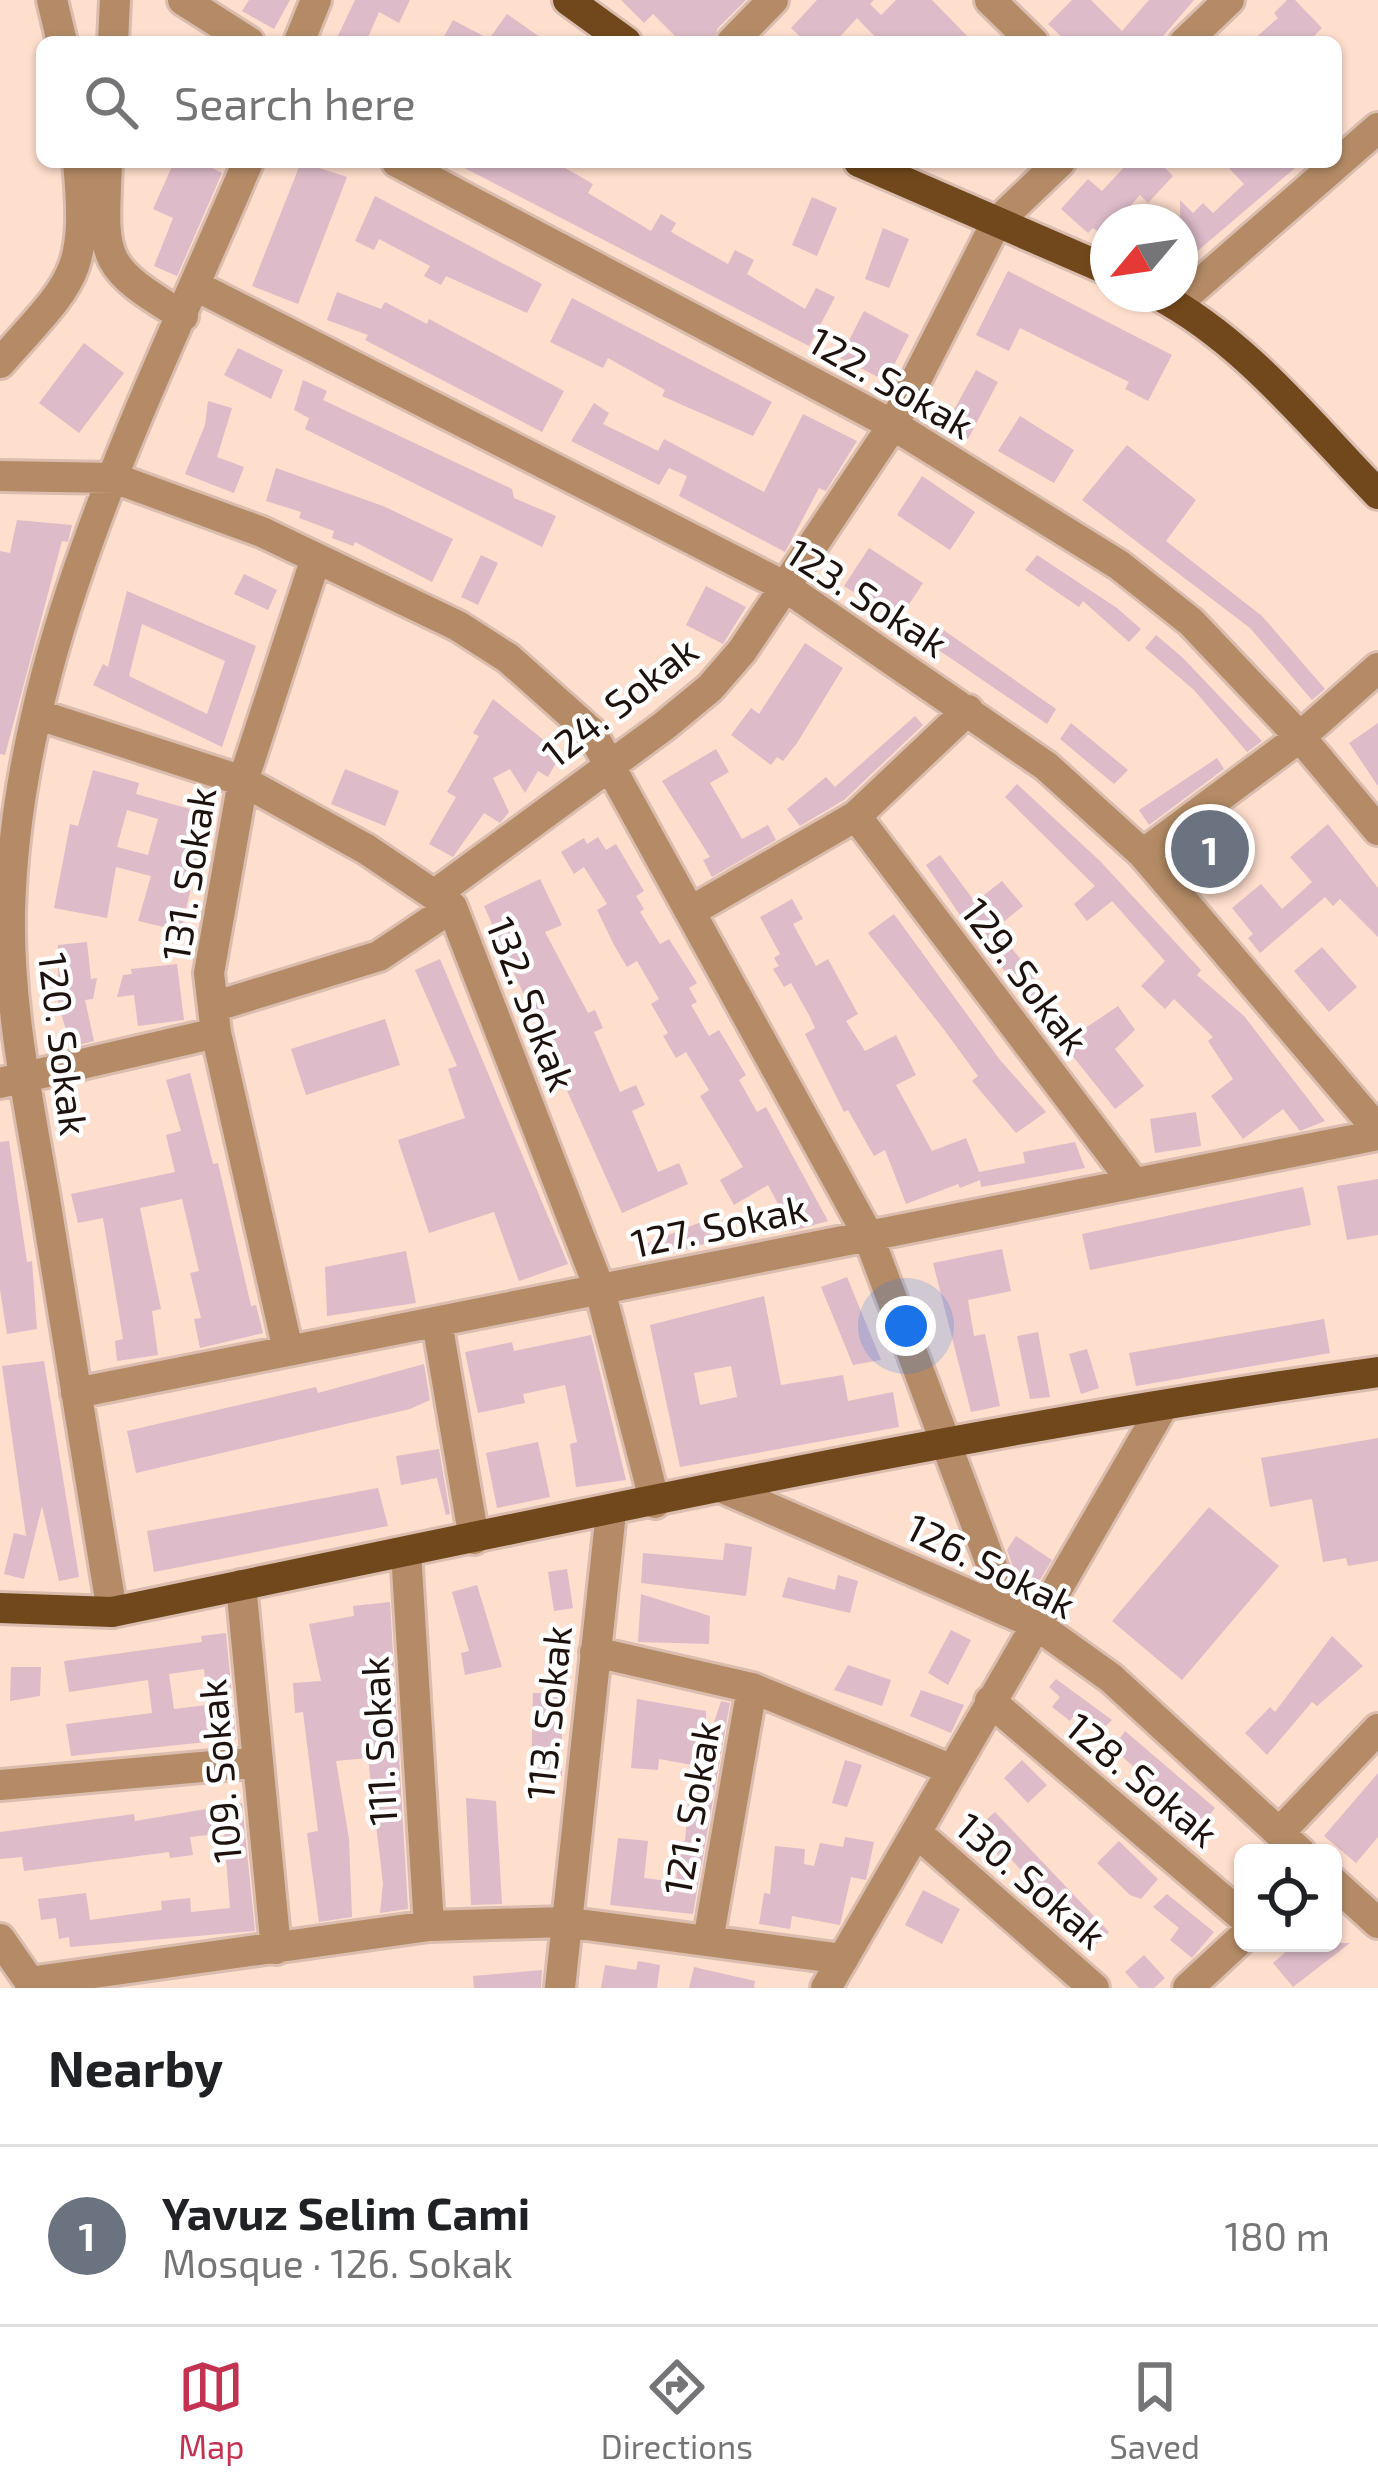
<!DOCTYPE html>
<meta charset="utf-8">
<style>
:root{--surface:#fff;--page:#f2f2f2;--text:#202124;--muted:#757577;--line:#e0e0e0;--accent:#c33351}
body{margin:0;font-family:"Exo 2",sans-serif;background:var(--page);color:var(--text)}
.controls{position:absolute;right:36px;bottom:36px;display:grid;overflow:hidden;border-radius:18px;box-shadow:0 3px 9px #0004}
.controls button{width:108px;height:108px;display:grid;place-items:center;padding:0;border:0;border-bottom:3px solid var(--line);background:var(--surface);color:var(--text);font:60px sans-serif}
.compass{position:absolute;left:1090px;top:204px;width:108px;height:108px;border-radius:50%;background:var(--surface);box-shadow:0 3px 9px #0004;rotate:241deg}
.you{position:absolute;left:906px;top:1326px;width:42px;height:42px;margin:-30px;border:9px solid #fff;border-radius:50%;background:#1a73e8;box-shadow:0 0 0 18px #1a73e833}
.badge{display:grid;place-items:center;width:78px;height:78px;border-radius:50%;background:var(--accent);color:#fff;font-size:39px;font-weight:700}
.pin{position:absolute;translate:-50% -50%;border:6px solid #fff;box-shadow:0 3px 12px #0006}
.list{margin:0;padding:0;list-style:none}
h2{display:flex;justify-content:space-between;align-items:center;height:156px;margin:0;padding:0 48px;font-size:51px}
h2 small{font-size:39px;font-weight:400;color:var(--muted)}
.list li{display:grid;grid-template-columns:78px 1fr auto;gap:36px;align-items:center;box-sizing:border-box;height:180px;padding:0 48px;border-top:3px solid var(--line)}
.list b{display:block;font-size:45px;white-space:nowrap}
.list p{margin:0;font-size:39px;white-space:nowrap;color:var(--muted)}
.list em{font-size:39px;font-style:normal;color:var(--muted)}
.icon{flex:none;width:66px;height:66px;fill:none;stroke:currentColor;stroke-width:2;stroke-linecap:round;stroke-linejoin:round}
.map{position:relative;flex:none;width:1378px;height:1988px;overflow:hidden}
.search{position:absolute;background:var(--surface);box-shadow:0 3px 9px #0004;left:36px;right:36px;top:36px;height:132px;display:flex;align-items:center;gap:30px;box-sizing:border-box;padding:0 42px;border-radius:18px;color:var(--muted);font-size:45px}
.sheet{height:336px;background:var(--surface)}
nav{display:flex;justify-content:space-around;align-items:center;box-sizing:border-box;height:168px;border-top:3px solid var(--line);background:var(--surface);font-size:33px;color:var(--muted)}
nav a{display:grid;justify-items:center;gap:6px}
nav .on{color:var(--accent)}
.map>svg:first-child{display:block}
.building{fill:#ddbbc8;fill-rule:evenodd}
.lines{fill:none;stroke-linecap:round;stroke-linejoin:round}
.minor-casing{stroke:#dabdae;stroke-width:36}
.major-casing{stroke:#dabdae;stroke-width:36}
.minor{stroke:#b48b66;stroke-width:30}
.major{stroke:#71481c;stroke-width:30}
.labels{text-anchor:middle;stroke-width:9;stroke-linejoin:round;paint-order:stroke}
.street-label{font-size:39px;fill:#1d120d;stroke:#fff}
</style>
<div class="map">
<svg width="1378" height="1988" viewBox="0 0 1378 1988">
<rect width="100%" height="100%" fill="#fedecd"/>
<!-- building -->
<path class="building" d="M249,0h41l-16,29 -32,-18z
M410,0l-11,23 -20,-11 -13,30h-31l20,-42z
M621,0h125l-28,28 -5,14h-32l-28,-28 -9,9z
M817,0h57l-4,4 11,11 15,-15h36l41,42h-93l-23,-24 -22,24h-29l-15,-14z
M1072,0h19l31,31 27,-31h45l-36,42h-91l-19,-18z
M1287,0h8l27,28 -14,14h-57l27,-24 -4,-5z
M507,14l40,28h-106l12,-22 36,19z
M174,162h27l21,11 -45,103 -23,-10 19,-48 -20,-9z
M301,162l46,15 -49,127 -46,-18z
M453,162h102l38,22 -5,9 63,38 10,-17 15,9 -5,9 57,32 7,-14 19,10 -7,14 58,35 11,-21 19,9 -26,49z
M1129,162h30l14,14 -25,27 -8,-8 -24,27h-8l-5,14 -10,-8 -5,5 -27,-24 27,-30 14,12z
M1223,162h79l-122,104v-66l13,13 10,-10 10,10 31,-29z
M375,196l167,88 -15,29 -81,-37 -5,9 -17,-9 6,-10 -51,-27 -5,11 -19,-9z
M812,197l25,11 -20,48 -25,-11z
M883,228l26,11 -20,49 -24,-9z
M1008,271l164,84 -24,46 -23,-12 4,-7 -109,-54 -11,23 -33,-16z
M337,292l44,17 4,-7 42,22 2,-5 135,72 -22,41 -177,-92 3,-5 -41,-15z
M572,298l200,104 -19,34 -91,-40 3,-6 -57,-32 -5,10 -53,-26z
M864,311l45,24 -23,46 -46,-23z
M84,343l40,30 -45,60 -40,-30z
M238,348l45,22 -12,29 -47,-24z
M976,370l22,12 -30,57 -23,-13z
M303,380l24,11 -4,9 189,89 2,9 42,18 -14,31 -237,-118 4,-11 -15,-8z
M208,401l24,7 -15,49 27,10 -10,26 -49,-19 20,-49z
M594,403l15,10 -6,11 55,27 6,-12 100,53 39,-78 54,27 -31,50 -7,-3 -34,64 -106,-56 8,-20 -18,-8 -10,17 -88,-44z
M1020,416l54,34 -20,33 -56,-32z
M1127,445l69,55 -30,41 96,75 63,73 -13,11 -62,-72 -168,-128z
M276,468l107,38 70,33 -21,43 -77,-40 -2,4 -21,-8 2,-7 -35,-13 2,-6 -35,-11z
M922,476l53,36 -25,38 -53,-35z
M17,520l55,5 -4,17 -6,-1 -57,214 -5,-1v-203l10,2z
M869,548l54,35 -25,38 -54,-35z
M481,555l17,8 -20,42 -17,-8z
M1037,555l80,53 24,21 -12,13 -46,-41 -4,6 -54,-37z
M244,574l33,16 -9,20 -34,-16z
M706,586l40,21 -23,37 -37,-19z
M127,591l129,55 -34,101 -129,-62 10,-21 5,3zM142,624l83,37 -18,53 -78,-38z
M935,624l121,85 -9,15 -123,-84z
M1156,635l26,22 80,84 -15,11 -53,-62 -49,-42z
M805,643l38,25 -46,75 -14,18 -6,-4 -6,8 -40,-30 20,-27 8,6z
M493,699l68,55 -13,23 -10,-6 -13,22 -15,-24 -17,9 16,34 -9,11 -16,-10 -31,44 -24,-13 27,-47 -9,-5 32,-56 -6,-3z
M915,716l8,9 -79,75 -44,26 -13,-17 39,-32 9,10z
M1071,723l57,47 -14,14 -54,-45z
M1378,723v63l-29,-43z
M716,749l13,23 -19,11 32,56 26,-14 8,15 -64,37 -9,-17 7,-3 -48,-76z
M1217,758l7,11 -75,56 -10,-15z
M345,769l54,22 -14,35 -54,-22z
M93,770l46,13 -3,11 72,20 -27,117 -43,-10 13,-45 -35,-9 -9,51 -53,-10 16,-84 8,2zM127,810l31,9 -10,36 -31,-8z
M1017,784l83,77 101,109 -4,5 47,41 81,105 -25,10 -17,-22 -40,30 -32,-43 22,-17 -25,-38 5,-4 -39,-38 -9,10 -24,-23 24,-25 -53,-60 -25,20 -13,-17 21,-18 -90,-89z
M1218,823l21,16 -30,40 -28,-21z
M1328,824l50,64v49l-38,-38 -7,7 -8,-9 -65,56 -12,-15 5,-4 -21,-26 29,-24 21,25 30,-27 -22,-25z
M598,837l8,13 10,-6 28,47 -8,5 8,13 -4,3 20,32 9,-5 28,44 -8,5 8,14 -6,3 18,31 10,-6 27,45 -7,5 18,32 9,-5 62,114 -36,10 -24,-46 -34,20 -14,-25 23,-13 -43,-71 9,-6 -23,-38 -10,6 -13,-22 5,-3 -17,-29 8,-5 -22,-38 -10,6 -13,-22 -17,-35 10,-6 -23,-37 -10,7 -13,-22 23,-14 3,6z
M940,855l35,47 27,-21 21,25 -27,22 82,105 40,-27 17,24 -20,19 29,37 -29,23 -155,-194 -34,-50z
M540,879l22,46 -17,7 43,81 7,-3 8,18 -9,4 26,60 16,-7 9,20 -13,6 26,61 21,-9 9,21 -66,29 -138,-307z
M792,899l11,20 -10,5 23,42 12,-7 30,55 -12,7 19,30 31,-16 20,40 -20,10 36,66 34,-13 13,34 46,-9 -2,-11 52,-10 10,26 -104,19 -1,-7 -20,8 -2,-4 -52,20 -21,-54 -11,6 -26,-46 -4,2 -39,-78 10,-6 -6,-13 -18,-32 -7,4 -11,-18 6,-3 -5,-8 6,-4 -20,-37z
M894,914l106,146 46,52 -30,21 -44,-52 6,-5 -36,-49 -74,-94z
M87,942l4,37 6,-1 -4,21 -8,1 9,41 -23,6 -13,-44v-58z
M1322,947l35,40 -28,25 -35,-41z
M440,959l128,305 -49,17 -25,-69 -65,21 -31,-93 67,-22 -17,-49 9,-3 -42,-96z
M177,964l7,56 -46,6 -4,-31 -17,2 6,-22 9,-1 -1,-5z
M385,1019l15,46 -94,30 -15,-46z
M190,1073l23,91 5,-1 33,143 5,-1 7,28 -63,15 -6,-29 7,-1 -11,-45 9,-2 -17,-72 -42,9 21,101 -9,2 6,44 -41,6 -2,-20 8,-2 -20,-121 -25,5 -7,-29 104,-22 -9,-37 15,-4 -15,-51z
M1196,1112l5,34 -46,7 -5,-34z
M9,1141l18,121 5,-1 5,68 -30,5 -7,-44v-148z
M1378,1179v56l-31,5 -10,-54z
M1303,1187l8,38 -221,45 -8,-36z
M706,1220l9,21 -69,19 -5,-14z
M1002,1249l9,42 -43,9 6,36 11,-2 15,72 -29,6 -38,-149z
M406,1251l10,52 -89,13 -2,-49z
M847,1277l34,83 -28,5 -32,-78z
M764,1296l17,89 62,-10 5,26 45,-9 6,35 -219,40 -30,-142zM731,1366l6,31 -37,8 -6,-32z
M1324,1319l6,34 -194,33 -7,-33z
M1038,1332l12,65 -20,2 -13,-63z
M591,1335l35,145 -50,7 -6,-43 7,-2 -12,-57 -42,9 2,9 -47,10 -13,-61 47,-10 2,9z
M1087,1349l12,39 -18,6 -12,-40z
M44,1361l35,216 -20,4 -17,-75 -18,73 -20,-5 10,-41 12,3 -24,-170z
M424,1364l6,36 -20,9 -274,64 -9,-42 189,-44 2,6z
M1378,1438v123l-30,5 -2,-8 -23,4 -11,-63 -42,8 -9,-49z
M538,1442l12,55 -53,11 -11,-55z
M439,1449l11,65 -4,1 -9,-37 -36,7 -5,-29z
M378,1488l10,38 -234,46 -7,-41z
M1209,1507l70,59 -97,114 -70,-59z
M1016,1536l36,24 -19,31 -15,-10 -11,-31z
M725,1543l27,4 -6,49 -105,-13 2,-30 80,7z
M567,1569l6,39 -19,3 -6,-39z
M838,1575l20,6 -8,32 -68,-16 6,-20 47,13z
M477,1585l25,82 -37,8 -4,-22 8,-2 -17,-59z
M641,1594l69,22 -1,28 -71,-2z
M390,1602l18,307 -28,4 3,-30 -15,-125 -32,3 13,78 3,78 -33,5 -12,-89 11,-2 -15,-119 -8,1 -2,-30 28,-2 -12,-57 45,-8 -1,-10z
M951,1630l20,10 -23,45 -20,-12z
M226,1633l10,106 -165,17 -5,-32 86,-11 -4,-33 -79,12 -5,-31 138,-19 -1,-6zM204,1669l3,36 -33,4 -5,-35z
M1332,1636l31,30 -46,40 -5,-4 -45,53 -22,-22 25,-26 5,5z
M848,1665l43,15 -9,26 -48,-16z
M11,1667h30l-1,29 -30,5z
M1056,1679l56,41 -14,13 -22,-21 -6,9 -18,-14 8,-10 -11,-10z
M921,1690l43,15 -13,28 -41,-17z
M533,1693h29v83l-31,1z
M637,1699l69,12v36l15,-46 9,2 -37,211 -83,-9 8,-67 30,3 -4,37 32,4 4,-41h5l7,-76 -33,-6 -1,11 -27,-2z
M1125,1731l90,77 -25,31 -16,-13 10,-13 -71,-65z
M845,1760l17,5 -15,42 -15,-4z
M1022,1760l25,25 -19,18 -24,-25z
M1378,1773v64l-22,26 -32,-27z
M466,1798l30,3 6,103 -31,1z
M242,1803l13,128 -185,16 -1,-10 -10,2 -3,-21 -15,2 -3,-21 48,-6 4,27 72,-10 -1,-9 29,-3 1,14 39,-4 -6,-75 -34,4 3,18 -23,3 -1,-6 -145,19 -2,-14 -22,2v-27l134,-18 1,7z
M995,1812l114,120 -18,17 -80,-90 -6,5 -29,-35z
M845,1837l29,5 -8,38 -15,-3 -11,48 -48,-9 -2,13 -31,-5 5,-31 6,1 5,-48 30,3 -1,15 10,2 6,-23 23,4z
M1119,1841l39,38 -17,20 -11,-4 -33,-32z
M923,1890l37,19 -18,35 -37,-19z
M1167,1894l47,38 -22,26 -22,-18 9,-12 -26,-21z
M1296,1943h54l-57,44 -20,-24z
M1144,1955l21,23 -11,10h-15l-14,-16z
M638,1961l22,4 -3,23h-56l4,-23 31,5z
M694,1967l61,14 -1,7h-65z
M542,1970l-1,18h-67l-1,-12z"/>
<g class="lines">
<defs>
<path id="minor" d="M52,0l10,42
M183,0l66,42
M990,0l43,42
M113,42l2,-42
M299,42l17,-42
M732,42l41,-42
M1185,42l44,-42
M107,162c-4,97 -9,103 76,154
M397,162l496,263 226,140 72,57 109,115 78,93
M196,286l588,300 262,180 97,88 235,276
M1175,305l203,-177
M0,363c73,-83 89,-86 78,-201
M0,476l114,2 148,54 196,94 50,32 83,74 277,503 141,377
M39,715l204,66 123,68 86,58 148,383 55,213
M856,816l277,366
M1143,854l157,-117 78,-69
M434,895l230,-169 46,-38 32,-37 151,-226 103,-202 64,-61
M693,910l163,-94 112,-106
M213,1007l166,-51 73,-49
M0,1083l216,-50
M437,1322l37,217
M288,1350l-72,-317 -7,-60 34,-192 73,-223
M76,1393l1302,-258
M725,1489l309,134 77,55 190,175
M406,1552l23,374
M241,1585l35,364
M112,1612c-23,-138 -45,-276 -67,-413 -16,-95 -37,-191 -35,-288 7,-264 137,-512 238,-749
M595,1652l157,36 200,82
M990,1701l253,216
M0,1785l258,-23
M917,1833l177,155
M1279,1833l99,-104
M1333,1882l45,41
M0,1939l34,49
M708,1941l44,-253
M29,1982l400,-56 135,-4 279,37
M560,1988l51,-476
M826,1988l337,-582
M1188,1988l55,-51"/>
<path id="major" d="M568,0l58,42
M859,162l249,108
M1156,294c88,46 154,130 222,200
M0,1608l112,4c420,-86 841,-181 1266,-240"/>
</defs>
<!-- minor casing -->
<use href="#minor" class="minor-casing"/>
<!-- major casing -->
<use href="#major" class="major-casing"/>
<!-- minor -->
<use href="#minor" class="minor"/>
<!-- major -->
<use href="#major" class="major"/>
</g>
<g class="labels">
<!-- street labels -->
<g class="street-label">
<text transform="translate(891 383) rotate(30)" y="14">122. Sokak</text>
<text transform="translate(867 598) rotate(33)" y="14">123. Sokak</text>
<text transform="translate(620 702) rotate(-38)" y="14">124. Sokak</text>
<text transform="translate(189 874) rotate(-81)" y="14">131. Sokak</text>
<text transform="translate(1025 976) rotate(53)" y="14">129. Sokak</text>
<text transform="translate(531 1004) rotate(69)" y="14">132. Sokak</text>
<text transform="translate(63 1044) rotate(83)" y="14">120. Sokak</text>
<text transform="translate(719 1226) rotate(-12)" y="14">127. Sokak</text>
<text transform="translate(991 1566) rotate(27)" y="14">126. Sokak</text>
<text transform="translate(549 1713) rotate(-84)" y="14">113. Sokak</text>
<text transform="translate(379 1741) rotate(-93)" y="14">111. Sokak</text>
<text transform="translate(220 1771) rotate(-95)" y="14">109. Sokak</text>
<text transform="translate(1142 1780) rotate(40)" y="14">128. Sokak</text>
<text transform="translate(692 1808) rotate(-80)" y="14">121. Sokak</text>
<text transform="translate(1031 1881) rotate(41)" y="14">130. Sokak</text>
</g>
</g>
</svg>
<div class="controls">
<button><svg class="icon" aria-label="locate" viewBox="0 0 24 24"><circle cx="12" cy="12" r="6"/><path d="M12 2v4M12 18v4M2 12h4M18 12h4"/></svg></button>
</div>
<svg class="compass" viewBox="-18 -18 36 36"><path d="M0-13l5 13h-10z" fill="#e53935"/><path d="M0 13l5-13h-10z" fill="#757577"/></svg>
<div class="you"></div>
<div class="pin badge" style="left:1210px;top:849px;background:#6b7280">1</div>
<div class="search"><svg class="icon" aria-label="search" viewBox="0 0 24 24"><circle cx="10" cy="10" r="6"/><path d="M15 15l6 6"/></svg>Search here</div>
</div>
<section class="sheet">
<h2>Nearby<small></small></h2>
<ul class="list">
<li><span class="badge" style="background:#6b7280">1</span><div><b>Yavuz Selim Cami</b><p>Mosque · 126. Sokak</p></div><em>180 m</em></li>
</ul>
</section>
<nav>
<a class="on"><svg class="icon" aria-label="map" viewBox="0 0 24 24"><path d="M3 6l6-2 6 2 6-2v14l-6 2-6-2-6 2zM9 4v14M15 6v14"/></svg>Map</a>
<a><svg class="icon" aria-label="directions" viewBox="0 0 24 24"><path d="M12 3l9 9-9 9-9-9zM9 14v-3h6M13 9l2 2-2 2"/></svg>Directions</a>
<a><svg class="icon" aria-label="saved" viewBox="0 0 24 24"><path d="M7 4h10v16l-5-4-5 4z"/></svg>Saved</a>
</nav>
